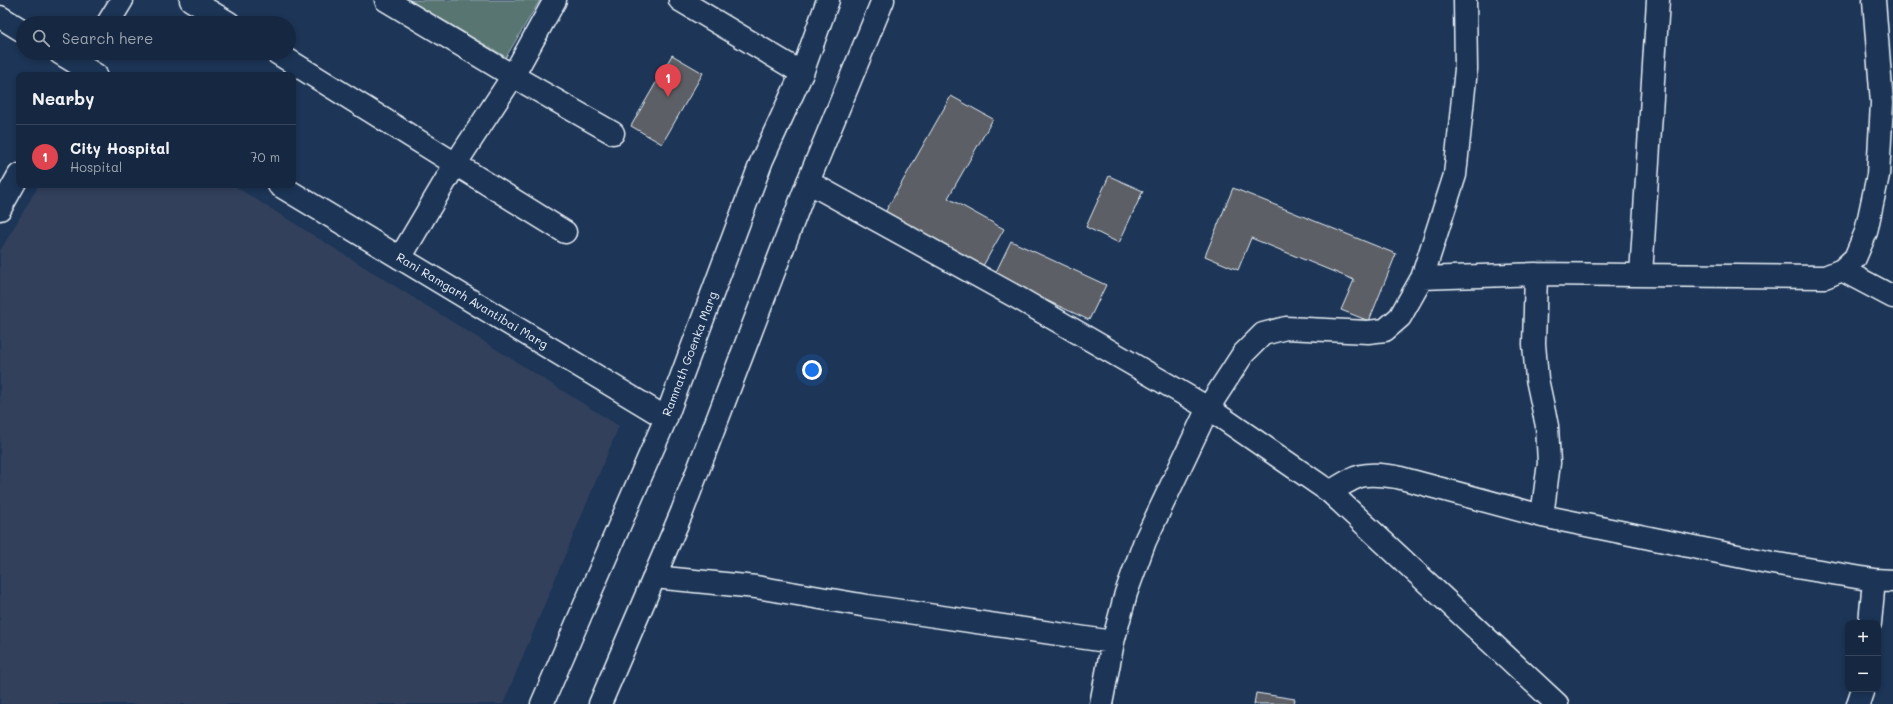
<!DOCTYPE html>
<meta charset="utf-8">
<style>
:root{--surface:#162841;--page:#23344c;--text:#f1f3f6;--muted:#9ea6b1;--line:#35445a;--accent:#ffd166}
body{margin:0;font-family:Mali,sans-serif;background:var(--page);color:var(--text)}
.controls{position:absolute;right:12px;bottom:12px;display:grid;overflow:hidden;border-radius:8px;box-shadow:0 2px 6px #0003}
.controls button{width:36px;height:36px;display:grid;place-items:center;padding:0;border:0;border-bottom:1px solid var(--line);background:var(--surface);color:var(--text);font:20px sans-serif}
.you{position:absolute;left:812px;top:370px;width:14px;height:14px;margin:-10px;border:3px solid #fff;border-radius:50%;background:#1a73e8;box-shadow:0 0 0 6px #1a73e833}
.badge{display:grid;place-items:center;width:26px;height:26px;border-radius:50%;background:var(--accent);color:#fff;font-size:13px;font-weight:700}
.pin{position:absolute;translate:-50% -33px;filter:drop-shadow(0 1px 2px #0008)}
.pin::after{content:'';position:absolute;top:21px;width:14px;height:12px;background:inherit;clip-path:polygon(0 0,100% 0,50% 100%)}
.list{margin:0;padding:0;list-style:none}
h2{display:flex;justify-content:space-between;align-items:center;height:52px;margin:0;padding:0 16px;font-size:17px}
h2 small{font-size:13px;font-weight:400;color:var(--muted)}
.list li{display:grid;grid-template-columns:26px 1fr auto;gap:12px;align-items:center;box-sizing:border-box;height:64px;padding:0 16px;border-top:1px solid var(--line)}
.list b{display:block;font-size:15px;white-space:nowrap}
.list p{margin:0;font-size:13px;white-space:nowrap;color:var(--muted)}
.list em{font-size:13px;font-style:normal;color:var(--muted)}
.icon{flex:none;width:22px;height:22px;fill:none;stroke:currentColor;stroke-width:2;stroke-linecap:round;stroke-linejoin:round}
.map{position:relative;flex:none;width:1893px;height:704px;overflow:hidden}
.search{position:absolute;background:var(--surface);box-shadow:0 2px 6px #0003;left:16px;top:16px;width:280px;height:44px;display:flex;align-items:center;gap:10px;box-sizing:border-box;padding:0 14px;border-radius:22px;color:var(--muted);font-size:15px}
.panel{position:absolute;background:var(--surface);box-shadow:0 2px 6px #0003;left:16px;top:72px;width:280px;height:116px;border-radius:8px}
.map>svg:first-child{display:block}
.built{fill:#30415b}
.green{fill:#597572;stroke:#a0b3b5}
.building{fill:#5b5e65;stroke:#e8f1f8}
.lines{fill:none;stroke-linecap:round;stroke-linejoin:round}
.street-casing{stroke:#e8f1f8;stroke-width:25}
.secondary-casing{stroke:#e8f1f8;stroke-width:25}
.street{stroke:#1d3557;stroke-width:22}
.secondary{stroke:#1d3557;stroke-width:22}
.labels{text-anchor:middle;stroke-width:3;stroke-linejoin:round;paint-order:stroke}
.street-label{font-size:12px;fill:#e8f1f8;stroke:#1d3557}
</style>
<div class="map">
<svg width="1893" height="704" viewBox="0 0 1893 704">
<rect width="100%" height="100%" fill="#1d3557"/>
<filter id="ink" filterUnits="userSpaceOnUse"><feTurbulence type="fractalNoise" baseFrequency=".025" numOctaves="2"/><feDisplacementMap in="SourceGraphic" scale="8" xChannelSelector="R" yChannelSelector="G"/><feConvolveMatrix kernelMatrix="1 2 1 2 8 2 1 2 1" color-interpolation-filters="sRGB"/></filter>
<g filter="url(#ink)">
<!-- built -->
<path class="built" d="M39,185h194l386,241 -116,278h-503v-453z"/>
<!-- green -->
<path class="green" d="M409,0h131l-34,57z"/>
<!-- building -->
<path class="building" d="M672,55l31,18 -41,71 -31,-18z
M951,96l42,23 -45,79 56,31 -24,42 -97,-55z
M1109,176l34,15 -24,52 -33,-16z
M1233,188l163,66 -27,67 -28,-11 13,-30 -103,-42 -13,32 -33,-14z
M1011,241l95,44 -17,35 -95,-44z
M1256,693l39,6 -1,5h-40z"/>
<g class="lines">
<defs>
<path id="street" d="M191,0l38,23
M386,0l127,76 100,57
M680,0l122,73
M0,17l23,14
M108,23l14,-23
M60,53l36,22
M277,53l288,179
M808,182l212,117 188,109 122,84 227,212
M279,185l387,233
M0,209l19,-34
M400,258l56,-95 57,-87 42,-76
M1842,270l51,27
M1536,274l-2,70 3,35 10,47 2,37 -7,53
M1641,275l17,-275
M1422,278l114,-4 289,3 17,-7 13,-12 11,-26 12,-57 4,-72 -8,-103
M1330,492c29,-18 32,-20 67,-15l145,39 230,47 102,17 19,1
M654,577l102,10 111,19 246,36
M1870,623l4,-43
M1101,704l12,-62 13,-49 19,-52 63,-133 35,-54 20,-20 23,-6 82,4 17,-2 15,-13 22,-39 33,-103 11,-106 -1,-69
M1858,704l5,-15"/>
<path id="secondary" d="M542,704l124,-286 96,-258 40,-87 26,-73
M600,704l82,-192 126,-330 75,-182"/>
</defs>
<!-- street casing -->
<use href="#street" class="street-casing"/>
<!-- secondary casing -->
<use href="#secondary" class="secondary-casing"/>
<!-- street -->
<use href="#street" class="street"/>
<!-- secondary -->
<use href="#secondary" class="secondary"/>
</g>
</g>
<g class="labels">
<!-- street labels -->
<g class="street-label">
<text transform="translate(472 301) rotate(31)" y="4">Rani Ramgarh Avantibai Marg</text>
<text transform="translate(690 354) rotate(-69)" y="4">Ramnath Goenka Marg</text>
</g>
</g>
</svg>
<div class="controls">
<button>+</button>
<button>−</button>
</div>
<div class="you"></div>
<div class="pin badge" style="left:668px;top:97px;background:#e0444e">1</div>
<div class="search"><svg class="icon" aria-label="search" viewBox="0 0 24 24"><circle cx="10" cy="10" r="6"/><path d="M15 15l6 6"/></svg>Search here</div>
<section class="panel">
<h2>Nearby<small></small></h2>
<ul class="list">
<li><span class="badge" style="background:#e0444e">1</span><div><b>City Hospital</b><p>Hospital</p></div><em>70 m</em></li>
</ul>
</section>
</div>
